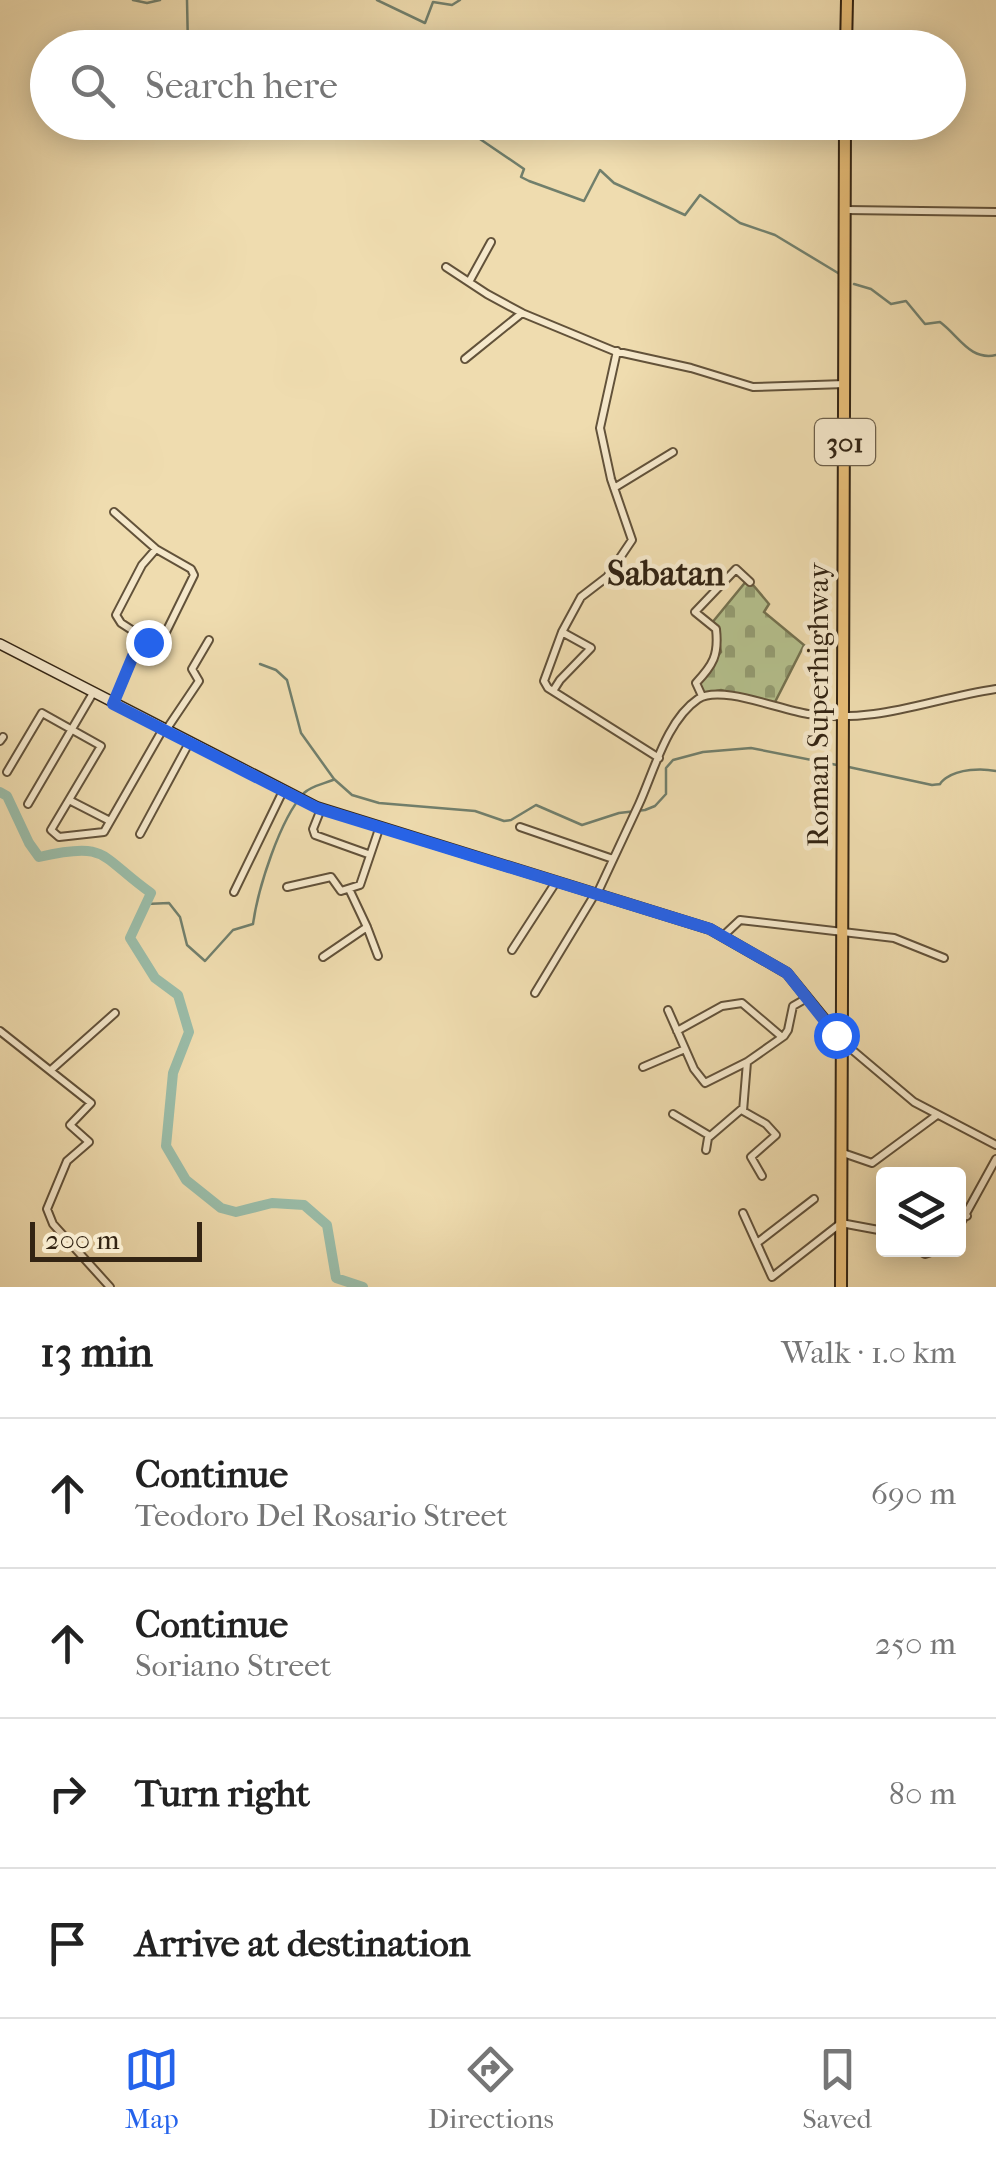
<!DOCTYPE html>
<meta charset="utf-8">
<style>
:root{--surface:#fff;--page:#f6f6f6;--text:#222;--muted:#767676;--line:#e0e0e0;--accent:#2563eb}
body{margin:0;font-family:"IM FELL French Canon",serif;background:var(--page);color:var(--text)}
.controls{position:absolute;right:30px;bottom:30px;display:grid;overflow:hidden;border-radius:10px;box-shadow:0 5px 25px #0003}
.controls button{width:90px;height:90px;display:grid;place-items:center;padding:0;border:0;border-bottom:2px solid var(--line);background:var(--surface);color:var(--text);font:50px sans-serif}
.scale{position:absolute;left:30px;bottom:25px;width:172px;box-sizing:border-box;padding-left:10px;border:5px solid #332413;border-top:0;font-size:28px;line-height:35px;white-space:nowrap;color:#332413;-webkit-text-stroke:8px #f5e8cb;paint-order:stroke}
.stop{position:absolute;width:30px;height:30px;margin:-22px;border:8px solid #2563eb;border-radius:50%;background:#fff}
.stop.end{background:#2563eb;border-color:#fff;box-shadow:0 2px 10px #0008}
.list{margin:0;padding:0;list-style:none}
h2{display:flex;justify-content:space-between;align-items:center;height:130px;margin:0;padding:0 40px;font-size:42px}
h2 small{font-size:32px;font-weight:400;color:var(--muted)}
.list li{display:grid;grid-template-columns:65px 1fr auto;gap:30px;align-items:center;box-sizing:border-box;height:150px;padding:0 40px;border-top:2px solid var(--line)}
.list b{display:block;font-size:38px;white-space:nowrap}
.list p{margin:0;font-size:32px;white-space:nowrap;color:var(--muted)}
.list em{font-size:32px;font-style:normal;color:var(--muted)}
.icon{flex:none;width:55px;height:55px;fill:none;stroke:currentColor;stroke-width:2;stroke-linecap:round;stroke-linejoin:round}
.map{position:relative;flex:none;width:996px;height:1287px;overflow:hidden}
.search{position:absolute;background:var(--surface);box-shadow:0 5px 25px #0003;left:30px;right:30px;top:30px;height:110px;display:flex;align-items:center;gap:25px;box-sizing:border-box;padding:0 35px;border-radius:55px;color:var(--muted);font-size:38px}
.sheet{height:730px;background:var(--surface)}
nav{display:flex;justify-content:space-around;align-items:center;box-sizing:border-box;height:140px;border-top:2px solid var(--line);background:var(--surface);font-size:28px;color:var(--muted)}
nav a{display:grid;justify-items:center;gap:5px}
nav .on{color:var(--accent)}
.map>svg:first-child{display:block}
.cemetery{fill:url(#cemetery-stones);stroke:#747250;stroke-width:2.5}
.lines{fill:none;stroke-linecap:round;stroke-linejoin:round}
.stream{stroke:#717f6c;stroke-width:2.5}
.river{stroke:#9abca8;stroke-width:10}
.street-casing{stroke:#62523a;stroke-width:10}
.secondary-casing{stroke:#332413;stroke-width:12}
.primary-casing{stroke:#332413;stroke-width:14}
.street{stroke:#f5e8cb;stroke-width:6}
.secondary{stroke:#f5e8cb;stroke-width:9}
.primary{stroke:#e8be78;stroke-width:10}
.route{stroke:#2563eb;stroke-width:12}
.labels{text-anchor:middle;stroke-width:9;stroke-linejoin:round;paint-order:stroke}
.shield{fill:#f5e8cb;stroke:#6d5f4a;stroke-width:2.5}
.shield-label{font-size:28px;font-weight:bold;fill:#332413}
.street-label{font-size:30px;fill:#332413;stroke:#f5e8cb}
.quarter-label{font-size:35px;font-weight:bold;fill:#332413;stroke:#f5e8cb}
</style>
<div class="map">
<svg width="996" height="1287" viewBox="0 0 996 1287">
<defs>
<pattern id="cemetery-stones" width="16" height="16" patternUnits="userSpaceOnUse" patternTransform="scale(2.5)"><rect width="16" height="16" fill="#b5c18e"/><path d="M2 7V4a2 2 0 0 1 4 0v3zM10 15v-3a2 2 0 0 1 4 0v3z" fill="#949d73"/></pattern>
</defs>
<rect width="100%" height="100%" fill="#efdcaf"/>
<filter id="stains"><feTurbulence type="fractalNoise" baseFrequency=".002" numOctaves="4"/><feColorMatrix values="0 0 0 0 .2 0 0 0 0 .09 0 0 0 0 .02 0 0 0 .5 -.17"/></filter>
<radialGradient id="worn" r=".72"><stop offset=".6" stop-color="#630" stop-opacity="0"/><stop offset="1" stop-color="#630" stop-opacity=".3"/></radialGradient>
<!-- cemetery -->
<path class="cemetery" d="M748,579l21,25 -5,8 40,33 -30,59 -53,-14 -19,4 -5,-11 24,-31 -4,-23 -6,-5z"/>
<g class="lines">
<!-- stream -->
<path class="stream" d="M133,0l14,3 13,-3
M187,0l1,48
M377,0l48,23 8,-21 19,3 8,-5
M455,122l69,47 -3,8 8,4 55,20 16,-31 14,13 71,32 15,-20 40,28 35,12 63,38
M854,284l17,5 20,15 15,-3 19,23 15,-2c19,14 30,39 56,33
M260,664l16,6 11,10 14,53 33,46 18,16 27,8 96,8 29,10 7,-1 25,-15 46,20 37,-12 26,-3 10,-4 11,-12v-26l7,-8 30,-8 48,-4 86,17
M844,766l88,19c15,-2 2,2 14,-7 13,-9 35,-10 50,-7
M146,904l23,-1 11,14 7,28 18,16 28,-31 20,-6c5,-36 27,-105 51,-131 7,-7 19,-9 29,-13"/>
<!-- river -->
<path class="river" d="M0,792l7,4 22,47 10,14c70,-16 60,-1 112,36l-21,45 25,40 23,17 11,37 -16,41 -7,73 20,34 35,28 15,4 36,-9 32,2 23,20 9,53 27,9"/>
<defs>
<path id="street" d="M847,210l149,2
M446,267l41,27 35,19 92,38 77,17 62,19 92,-3
M469,282l22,-40
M617,351l-17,77 11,51 21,61 -25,37 -26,20 -19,35 -18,49 4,7 111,70
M465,359l57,-46
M614,488l59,-36
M143,646l-2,-10 -20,-13 -5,-8 26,-50 14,-16
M553,691l7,-11 31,-32 -29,-16
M702,696l-6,-13c17,-18 23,-28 20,-54l-21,-17 41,-43 14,13
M114,702l19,-45 8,-10 25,-15 28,-57 -3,-6 -35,-20 -42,-37
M166,730l33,-49 -7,-12 17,-29
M0,741l3,-4
M7,772l35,-59 59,33 -50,84 8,7 45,-5 59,-103
M69,800l41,21
M28,804l65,-111
M321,809l-8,20 2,6 53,19
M520,827l93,32
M140,834l49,-91
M287,887l44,-10 10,14 19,-6 19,-56
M234,892l49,-101
M597,894c14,-30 28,-60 42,-90 15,-33 28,-84 59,-105 22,-15 82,11 110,15 70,10 121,-15 188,-25
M367,927l11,29
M723,936l17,-16 154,18 50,20
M512,950l44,-68
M323,957l44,-30 -17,-36
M535,993l60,-99
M668,1010l26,59 11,14 42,-21 37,-26 4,-6 5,-24 14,-8
M0,1031l91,72 -21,22 19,17 -22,19 -20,48 6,15 57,63
M677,1031l45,-25 20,-3 40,34
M844,1043l70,59 82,43
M747,1062l-4,49 23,13 10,11 -25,22 11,19
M643,1067l42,-18
M51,1070l64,-57
M673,1114l37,22
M706,1150l2,-12 35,-30
M843,1153l29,10 65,-48
M958,1209l9,7
M743,1213l29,64 69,-54 43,8
M958,1228l38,-69
M757,1243l57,-44
M918,1250l7,4 12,-4"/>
<path id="secondary" d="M0,644l317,163 393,122 77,44 57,70"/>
<path id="primary" d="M846,48l1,-48
M841,1287l4,-1165"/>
</defs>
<!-- street casing -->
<use href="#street" class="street-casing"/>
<!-- secondary casing -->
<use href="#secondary" class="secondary-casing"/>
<!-- primary casing -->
<use href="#primary" class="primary-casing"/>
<!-- street -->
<use href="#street" class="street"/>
<!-- secondary -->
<use href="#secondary" class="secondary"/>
<!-- primary -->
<use href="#primary" class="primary"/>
</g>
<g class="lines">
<!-- route -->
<path class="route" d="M148,642l-15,14 -20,48 204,104 393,121 77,44 49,62"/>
</g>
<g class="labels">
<!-- shield labels -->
<rect class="shield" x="815" y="419" width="60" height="46" rx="8"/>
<g class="shield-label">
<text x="845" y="452">301</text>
</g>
<!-- street labels -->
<g class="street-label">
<text transform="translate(818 705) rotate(-90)" y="10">Roman Superhighway</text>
</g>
<!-- quarter labels -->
<g class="quarter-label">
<text x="666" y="585">Sabatan</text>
</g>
</g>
<rect width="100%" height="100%" filter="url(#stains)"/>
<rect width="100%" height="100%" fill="url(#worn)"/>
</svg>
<div class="controls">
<button><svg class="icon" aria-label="layers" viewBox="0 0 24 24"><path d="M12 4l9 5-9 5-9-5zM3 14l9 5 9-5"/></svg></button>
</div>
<div class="scale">200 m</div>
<div class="stop" style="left:836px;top:1035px"></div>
<div class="stop end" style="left:148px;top:642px"></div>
<div class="search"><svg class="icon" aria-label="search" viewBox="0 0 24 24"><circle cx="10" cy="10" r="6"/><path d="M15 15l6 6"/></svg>Search here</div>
</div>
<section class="sheet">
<h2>13 min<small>Walk · 1.0 km</small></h2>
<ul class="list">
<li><svg class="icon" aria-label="ahead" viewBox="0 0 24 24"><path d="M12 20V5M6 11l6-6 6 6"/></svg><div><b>Continue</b><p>Teodoro Del Rosario Street</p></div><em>690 m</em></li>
<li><svg class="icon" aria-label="ahead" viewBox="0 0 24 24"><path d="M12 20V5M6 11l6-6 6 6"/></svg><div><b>Continue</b><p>Soriano Street</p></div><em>250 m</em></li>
<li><svg class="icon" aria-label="right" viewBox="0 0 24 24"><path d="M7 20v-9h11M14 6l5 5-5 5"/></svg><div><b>Turn right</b></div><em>80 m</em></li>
<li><svg class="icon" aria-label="arrive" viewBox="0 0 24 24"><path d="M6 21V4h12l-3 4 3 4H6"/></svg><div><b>Arrive at destination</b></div></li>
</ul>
</section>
<nav>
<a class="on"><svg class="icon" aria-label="map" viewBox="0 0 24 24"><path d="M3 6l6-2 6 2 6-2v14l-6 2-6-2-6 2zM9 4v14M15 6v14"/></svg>Map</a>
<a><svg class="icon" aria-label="directions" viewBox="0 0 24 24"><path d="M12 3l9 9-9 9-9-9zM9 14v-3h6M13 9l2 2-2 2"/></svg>Directions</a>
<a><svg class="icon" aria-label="saved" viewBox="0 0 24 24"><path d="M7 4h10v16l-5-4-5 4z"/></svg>Saved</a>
</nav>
